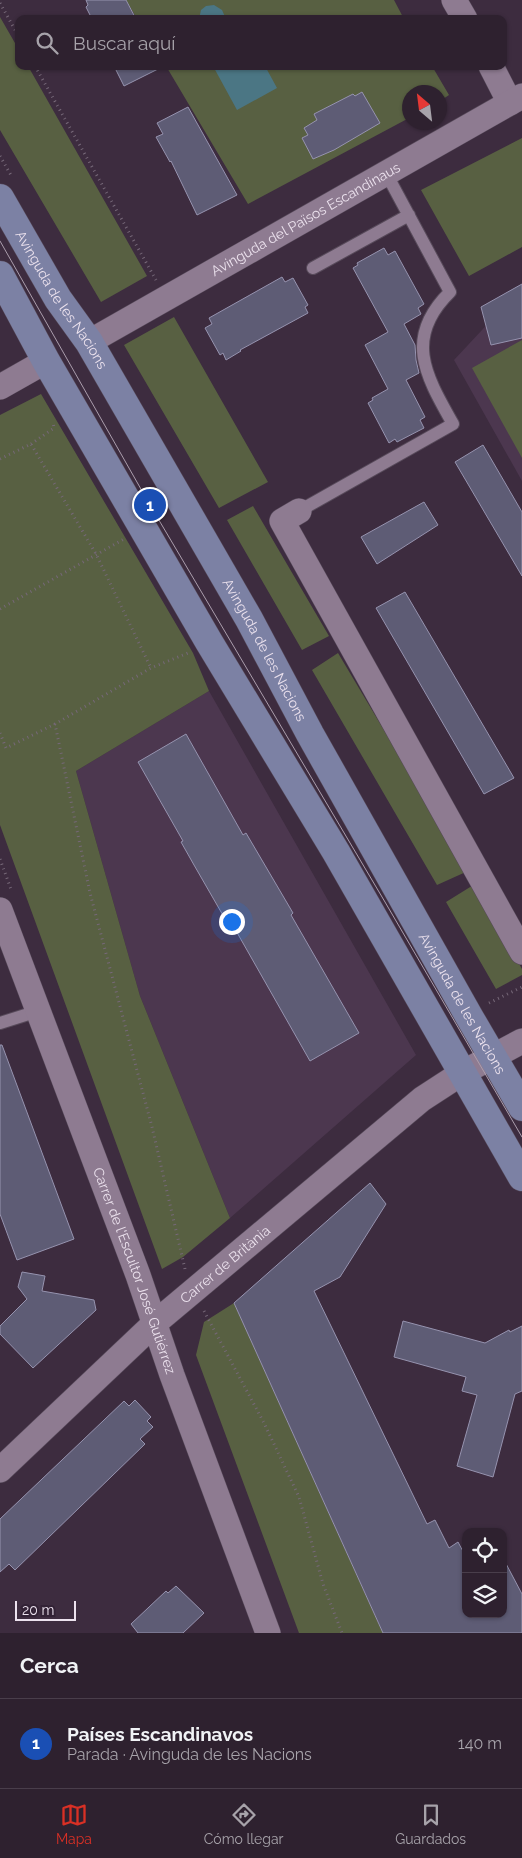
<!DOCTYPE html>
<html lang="es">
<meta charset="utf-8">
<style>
:root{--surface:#2e212f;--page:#3a2e3b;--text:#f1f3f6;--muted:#a7a3aa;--line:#493e4b;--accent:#d93025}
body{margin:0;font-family:Raleway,sans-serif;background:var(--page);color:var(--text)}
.controls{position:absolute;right:15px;bottom:15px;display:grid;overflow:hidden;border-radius:10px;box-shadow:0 1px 4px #0004}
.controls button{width:45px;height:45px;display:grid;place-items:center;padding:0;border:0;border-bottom:1px solid var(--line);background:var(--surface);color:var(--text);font:25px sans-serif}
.compass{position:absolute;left:402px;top:85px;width:45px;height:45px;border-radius:50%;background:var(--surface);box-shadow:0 1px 4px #0004;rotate:332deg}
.scale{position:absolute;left:15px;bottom:12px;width:61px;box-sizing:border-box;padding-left:5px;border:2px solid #ece2ee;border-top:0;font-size:14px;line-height:18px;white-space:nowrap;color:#ece2ee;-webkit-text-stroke:4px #322235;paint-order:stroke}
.you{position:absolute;left:231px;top:921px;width:18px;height:18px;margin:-12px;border:4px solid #fff;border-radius:50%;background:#1a73e8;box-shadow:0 0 0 8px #1a73e833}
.badge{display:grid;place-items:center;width:32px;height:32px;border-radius:50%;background:var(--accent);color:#fff;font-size:16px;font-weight:700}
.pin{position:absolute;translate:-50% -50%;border:2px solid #fff;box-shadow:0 1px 5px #0006}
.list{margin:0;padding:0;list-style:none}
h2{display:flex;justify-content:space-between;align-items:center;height:65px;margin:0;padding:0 20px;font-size:21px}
h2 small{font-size:16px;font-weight:400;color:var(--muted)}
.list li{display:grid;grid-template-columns:32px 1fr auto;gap:15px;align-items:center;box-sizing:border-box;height:90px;padding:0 20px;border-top:1px solid var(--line)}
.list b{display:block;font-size:19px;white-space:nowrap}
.list p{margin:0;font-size:16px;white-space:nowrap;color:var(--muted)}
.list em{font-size:16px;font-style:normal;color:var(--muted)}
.icon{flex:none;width:28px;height:28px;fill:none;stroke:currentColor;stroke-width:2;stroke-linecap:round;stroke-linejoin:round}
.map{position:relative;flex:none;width:522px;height:1633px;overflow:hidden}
.search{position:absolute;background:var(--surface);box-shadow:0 1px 4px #0004;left:15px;right:15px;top:15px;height:55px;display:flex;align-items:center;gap:12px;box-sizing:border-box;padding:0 18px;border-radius:10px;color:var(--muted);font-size:19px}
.sheet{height:155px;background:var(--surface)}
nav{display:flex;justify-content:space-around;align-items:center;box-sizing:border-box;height:70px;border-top:1px solid var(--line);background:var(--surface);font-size:14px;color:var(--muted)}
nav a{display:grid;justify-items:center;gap:2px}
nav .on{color:var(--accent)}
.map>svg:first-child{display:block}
.built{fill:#4c374f}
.green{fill:#586042}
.water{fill:#4b7684}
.building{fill:#5e5c75;stroke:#9693af}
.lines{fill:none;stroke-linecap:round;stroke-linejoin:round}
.lane-casing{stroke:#574a5a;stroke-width:14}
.street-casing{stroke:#574a5a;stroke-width:26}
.secondary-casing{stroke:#574a5a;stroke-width:29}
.path{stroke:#766878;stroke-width:3;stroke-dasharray:1 4;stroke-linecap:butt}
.lane{stroke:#8e7b91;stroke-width:12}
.street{stroke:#8e7b91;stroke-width:25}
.secondary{stroke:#7c81a4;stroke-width:28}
.tram{stroke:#ab9ead;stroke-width:1}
.labels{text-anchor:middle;stroke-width:5;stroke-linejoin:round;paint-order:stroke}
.street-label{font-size:14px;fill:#ece2ee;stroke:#322235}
</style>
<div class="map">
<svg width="522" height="1633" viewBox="0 0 522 1633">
<rect width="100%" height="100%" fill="#3d2c3f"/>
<!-- built -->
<path class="built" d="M522,287v194l-68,-121z
M209,691l207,364 -186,163 -90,-222 -64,-225z"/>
<!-- green -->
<path class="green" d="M126,0h268l10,19h-267z
M0,17l19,33v16h9l119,210 -46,26 -101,-172z
M166,66h266l17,29 -9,6v-9h-30l-1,26 -161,86z
M522,138v109l-53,29 -48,-86z
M174,317l94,165 -49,26 -95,-163z
M522,340v118l-50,-90z
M41,394l152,259 16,38 -133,80 64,225 90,222 -47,39 -21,12 -162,-444v-410z
M253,506l76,130 -27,14 -75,-130z
M338,653l130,218 -31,14 -125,-215z
M475,884l47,85v6l-26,14 -50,-87z
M234,1303l147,326 3,4h-85l-103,-278 8,-33z"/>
<!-- water -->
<path class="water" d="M214,5l8,5 4,9h-27l2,-9 5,-4z
M213,66h52l12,22 -40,22z"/>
<!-- building -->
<path class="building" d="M86,0h40l10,19h-44l-6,-12 2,-2z
M114,66h50l-40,20z
M362,92l18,31 -46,27 -21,9 -11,-21 6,-3 -4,-7 13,-8 -3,-6 39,-20 2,2z
M188,107l49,88 -40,20 -26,-54 -1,1 -14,-25 7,-3 -6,-11z
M384,248l4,7 7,-4 29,53 -6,4 3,6 -17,10 11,21 1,15 3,13 -13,7 19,37 -5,3 4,8 -27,14 -2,-3 -6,4 -21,-40 5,-3 -1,-2 16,-9 -23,-44 23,-13 -35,-64 5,-3 -1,-2z
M282,277l3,5 8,-4 15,27 -3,2 3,6 -68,37 1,1 -15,9 -3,-7 -3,2 -15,-27 7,-4 -3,-6z
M522,284v54l-31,7 -10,-38z
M483,445l39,67v64l-67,-114z
M424,502l14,23 -61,39 -16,-27z
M405,592l109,186 -30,16 -108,-186z
M186,734l57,101 3,-2 47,80 -2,2 68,118 -49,28 -75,-132 -3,2 -38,-66 -13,-23 2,-1 -45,-79z
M0,1045h2l72,194 -57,21 -17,-46z
M370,1183l16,21 -46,73 -26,14 113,233 8,-4 14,28 9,-6 8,15v57h37v-56l19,36v39h-139l-149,-330z
M22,1272l23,4 -3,15 52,9 2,10 -63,58 -33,-34v-8l27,-27 -9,-12z
M403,1321l82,22 24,-13 1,2 12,-6v65l-7,3 -22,83 -36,-11 20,-71 -15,-4 4,-14 -72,-20z
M135,1400l16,17 -4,4 6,6 -13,12 5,5 -130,126 -6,-6 -9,8v-53l124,-118 5,5z
M176,1586l28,27 -21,20h-45l-7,-9 35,-33 2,2z"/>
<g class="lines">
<defs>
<path id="lane" d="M313,268l96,-53
M299,511l154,-87c-27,-48 -50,-86 -3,-132l-64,-119
M0,1023l38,-12"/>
<g id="street">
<path d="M454,0l11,19"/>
<path d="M491,66l19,37"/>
<path id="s1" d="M89,342l433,-246"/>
<path d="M0,387l46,-26"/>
<path d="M299,511l-17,10 240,431"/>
<path id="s2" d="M0,910l138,365 34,100 96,258"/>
<path id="s3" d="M0,1470l155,-147 267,-224 40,-26 60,-32"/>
</g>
<g id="secondary">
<path id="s4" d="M0,198l58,101 31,43 160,277 61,115 160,284 52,89"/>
<path d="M0,275l46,86 163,281 127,210 186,325"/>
</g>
</defs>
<!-- lane casing -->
<use href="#lane" class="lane-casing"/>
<!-- street casing -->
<use href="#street" class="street-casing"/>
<!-- secondary casing -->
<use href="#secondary" class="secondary-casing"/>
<!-- path -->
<path class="path" d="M0,3l19,34
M35,66l121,214
M0,156l12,21
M31,444l23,-16 -1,-6
M0,459l31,-15 65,110 55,114
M0,609l124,-70
M0,733l6,15 49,-24
M0,859l12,33
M489,1003l33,-16
M185,1269l-33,-142 -62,-234 -35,-169 96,-56 37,-15
M204,1311l60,112 35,74 24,87 19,49"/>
<!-- lane -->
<use href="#lane" class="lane"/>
<!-- street -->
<use href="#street" class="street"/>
<!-- secondary -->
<use href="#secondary" class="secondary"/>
<!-- tram -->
<path class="tram" d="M0,241l150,264 235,397 137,235"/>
</g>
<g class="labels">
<!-- street labels -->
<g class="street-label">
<text dy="5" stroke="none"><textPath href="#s1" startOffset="249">Avinguda del Països Escandinaus</textPath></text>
<text dy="5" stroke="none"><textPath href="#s4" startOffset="119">Avinguda de les Nacions</textPath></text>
<text dy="5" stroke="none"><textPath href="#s4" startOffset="524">Avinguda de les Nacions</textPath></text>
<text dy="5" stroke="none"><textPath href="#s4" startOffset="929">Avinguda de les Nacions</textPath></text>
<text dy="5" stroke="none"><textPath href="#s3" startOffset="305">Carrer de Britània</textPath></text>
<text dy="5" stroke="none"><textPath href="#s2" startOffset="385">Carrer de l'Escultor José Gutiérrez</textPath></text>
</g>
</g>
</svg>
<div class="controls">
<button><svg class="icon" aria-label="locate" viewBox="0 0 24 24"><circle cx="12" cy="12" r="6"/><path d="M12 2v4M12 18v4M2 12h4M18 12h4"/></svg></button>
<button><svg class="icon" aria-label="layers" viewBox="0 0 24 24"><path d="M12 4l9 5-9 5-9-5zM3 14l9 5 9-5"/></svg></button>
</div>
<svg class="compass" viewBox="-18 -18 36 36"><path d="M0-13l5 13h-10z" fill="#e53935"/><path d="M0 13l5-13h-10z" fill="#a7a3aa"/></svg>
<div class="scale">20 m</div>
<div class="you"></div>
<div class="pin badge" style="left:150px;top:505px;background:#1a4fb4">1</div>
<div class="search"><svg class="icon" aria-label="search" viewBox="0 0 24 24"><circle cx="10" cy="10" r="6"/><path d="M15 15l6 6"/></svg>Buscar aquí</div>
</div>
<section class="sheet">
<h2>Cerca<small></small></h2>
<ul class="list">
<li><span class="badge" style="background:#1a4fb4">1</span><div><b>Países Escandinavos</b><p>Parada · Avinguda de les Nacions</p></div><em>140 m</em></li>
</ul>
</section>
<nav>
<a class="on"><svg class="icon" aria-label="map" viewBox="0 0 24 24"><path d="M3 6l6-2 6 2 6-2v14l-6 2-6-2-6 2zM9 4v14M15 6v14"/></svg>Mapa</a>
<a><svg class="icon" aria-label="directions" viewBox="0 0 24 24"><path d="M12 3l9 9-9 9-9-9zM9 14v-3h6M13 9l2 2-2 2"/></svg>Cómo llegar</a>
<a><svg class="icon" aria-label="saved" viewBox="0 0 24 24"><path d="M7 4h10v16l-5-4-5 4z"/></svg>Guardados</a>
</nav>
